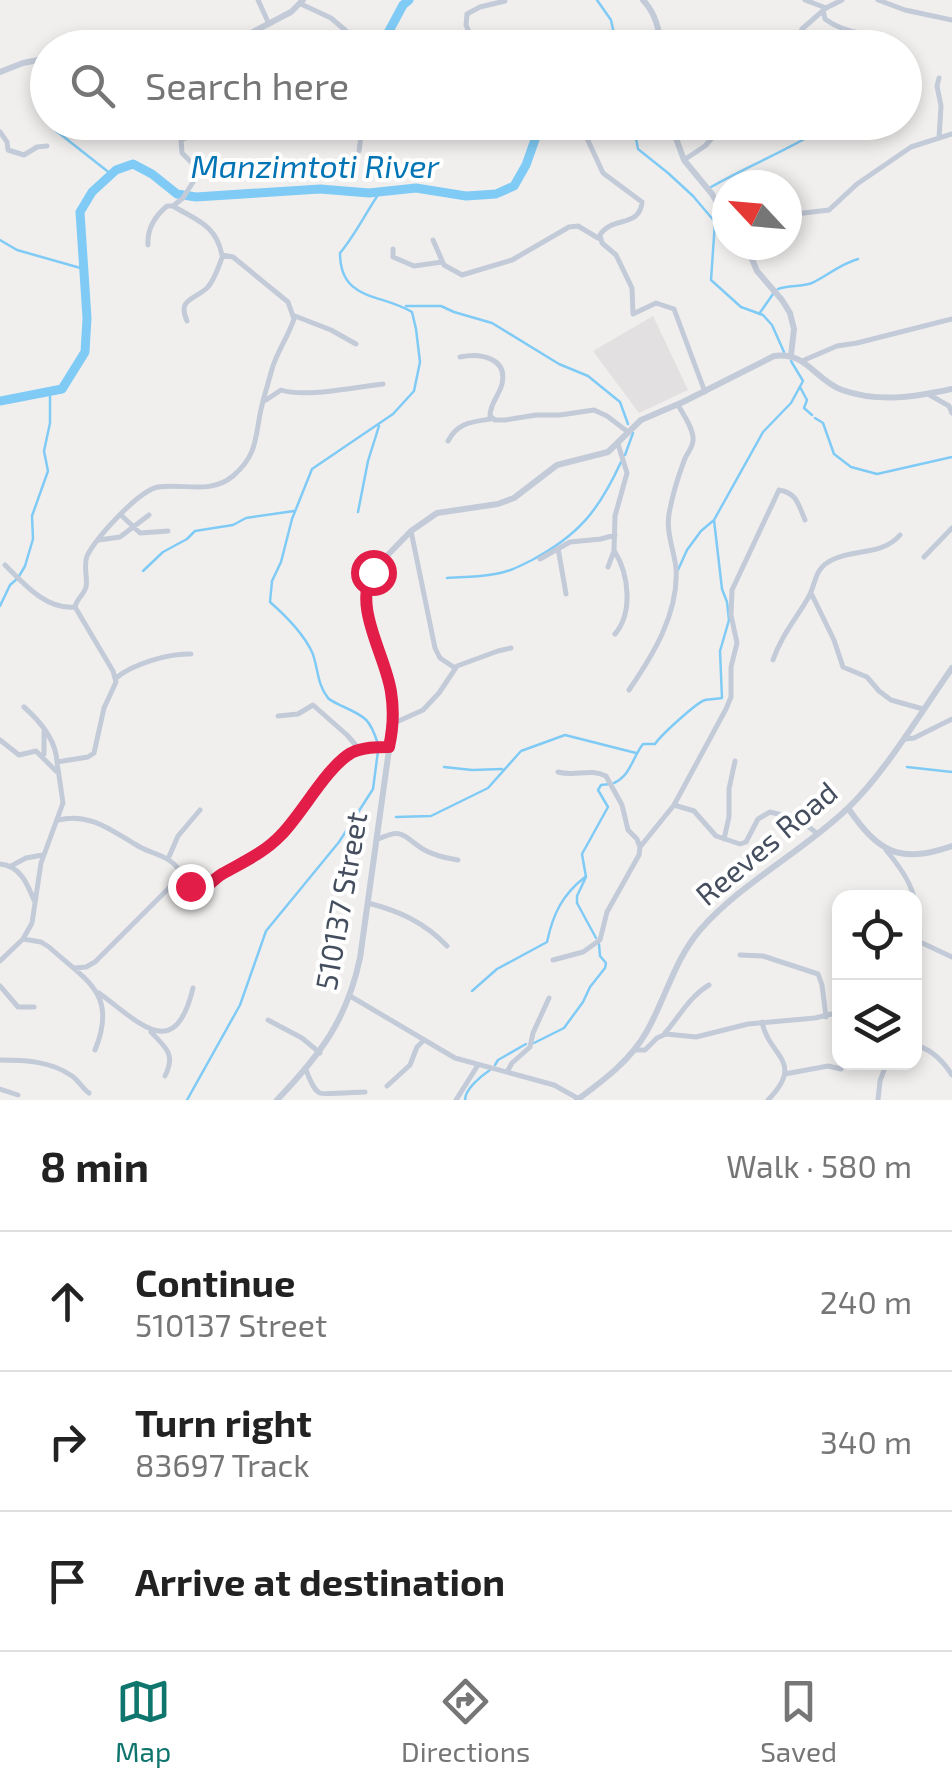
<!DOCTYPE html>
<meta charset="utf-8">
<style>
:root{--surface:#fff;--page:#f6f6f6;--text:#222;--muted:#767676;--line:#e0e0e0;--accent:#0f766e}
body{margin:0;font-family:"Exo 2",sans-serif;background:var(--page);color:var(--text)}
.controls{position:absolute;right:30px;bottom:30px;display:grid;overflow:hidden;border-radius:20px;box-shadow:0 5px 15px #0003}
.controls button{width:90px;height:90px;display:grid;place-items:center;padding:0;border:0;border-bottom:2px solid var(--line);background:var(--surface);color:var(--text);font:50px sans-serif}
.compass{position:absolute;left:712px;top:170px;width:90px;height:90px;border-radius:50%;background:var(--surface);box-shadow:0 5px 15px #0003;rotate:296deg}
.stop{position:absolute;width:30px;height:30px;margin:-22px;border:8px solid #e11d48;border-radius:50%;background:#fff}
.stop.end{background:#e11d48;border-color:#fff;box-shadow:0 2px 10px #0008}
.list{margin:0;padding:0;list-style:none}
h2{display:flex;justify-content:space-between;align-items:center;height:130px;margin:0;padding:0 40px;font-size:42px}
h2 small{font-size:32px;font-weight:400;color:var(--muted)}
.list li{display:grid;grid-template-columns:65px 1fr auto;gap:30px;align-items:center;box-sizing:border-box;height:140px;padding:0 40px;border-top:2px solid var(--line)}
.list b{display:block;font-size:38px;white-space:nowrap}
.list p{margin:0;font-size:32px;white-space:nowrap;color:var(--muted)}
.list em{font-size:32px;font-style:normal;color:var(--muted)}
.icon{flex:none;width:55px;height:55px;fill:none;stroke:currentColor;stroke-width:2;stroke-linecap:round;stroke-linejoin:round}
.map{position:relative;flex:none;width:952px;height:1100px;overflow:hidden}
.search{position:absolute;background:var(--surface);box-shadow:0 5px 15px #0003;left:30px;right:30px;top:30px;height:110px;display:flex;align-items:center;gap:25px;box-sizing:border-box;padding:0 35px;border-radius:55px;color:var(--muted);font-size:38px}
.sheet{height:550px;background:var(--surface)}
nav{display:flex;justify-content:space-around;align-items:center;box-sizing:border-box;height:140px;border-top:2px solid var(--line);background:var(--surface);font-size:28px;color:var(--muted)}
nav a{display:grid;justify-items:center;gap:5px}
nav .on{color:var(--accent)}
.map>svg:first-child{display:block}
.education{fill:#e2e0e0}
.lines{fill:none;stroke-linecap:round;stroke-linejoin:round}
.stream{stroke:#80cbf5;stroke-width:2.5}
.river{stroke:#80cbf5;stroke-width:9}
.minor{stroke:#c3cbd8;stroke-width:5}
.tertiary{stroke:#c3cbd8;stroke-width:6}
.route{stroke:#e11d48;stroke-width:12}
.labels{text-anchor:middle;stroke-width:8;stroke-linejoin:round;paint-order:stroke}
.street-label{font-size:30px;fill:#444e5e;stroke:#fff}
.water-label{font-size:32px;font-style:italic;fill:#0074b5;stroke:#fff}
</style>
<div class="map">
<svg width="952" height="1100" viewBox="0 0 952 1100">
<rect width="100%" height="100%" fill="#f1efee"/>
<!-- education -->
<path class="education" d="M653,316l35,74 -49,23 -46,-62z"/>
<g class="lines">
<!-- stream -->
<path class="stream" d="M597,0l14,20 6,28
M633,122l5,27 30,24 25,23 22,26 -4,58 30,27 22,8 9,10 12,27
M55,130l56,44
M711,187c40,-23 83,-39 122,-65
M0,240l17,10 67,19
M778,289c11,-4 23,-2 34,-6 17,-8 26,-18 46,-24
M406,306h35l13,6 38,11 67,41 29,12 32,26 8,22
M759,314l14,-20
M800,387l7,13 -3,8 8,7
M815,418l8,5 11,31 17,13 26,7 75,-17
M625,455l8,-22
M358,512l10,-51 11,-35
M678,570l9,-20 14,-19 13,-11 49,-88 28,-29 12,-22 -12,-20
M143,571l20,-19 24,-13 8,-8 38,-6 13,-7 48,-7
M447,578c16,-1 33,-1 48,-4 14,-2 25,-8 37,-14 47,-25 67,-50 89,-98
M0,606l10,-21 8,-7 7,-12 8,-27 -1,-23 16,-45 -4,-20 6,-28v-32
M378,744c-8,-25 -12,-27 -36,-38 -4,-2 -11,-5 -14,-8 -11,-13 -10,-32 -16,-46 -9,-19 -26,-36 -42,-50l2,-21 9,-19 11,-43 20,-50 81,-55 21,-23 6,-29 -4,-33 -4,-17c-32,-19 -72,-11 -72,-59 16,-19 26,-41 40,-61
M444,767l28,3 30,-1
M907,767l45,5
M614,783c17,-8 18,-25 29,-39h12c6,-9 41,-41 50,-44 6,-1 12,-1 17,-2l-2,-47 9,-31 -2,-18 -5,-13 -8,-69
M396,817l35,-1 57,-28 33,-37 44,-16 71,18
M596,938l-19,-35v-7l9,-19 -4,-23 26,-47 -10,-17 3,-5 9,-1
M472,991l25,-22 50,-27c6,-28 15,-47 38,-65
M534,1043l30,-15 19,-26 7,-15 15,-19 1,-5 -6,-7 -1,-12
M495,1065l3,-5 28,-16
M187,1100l53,-95 26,-74 73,-89 34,-53 5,-38
M465,1100c0,-11 16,-24 25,-30"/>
<!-- river -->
<path class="river" d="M403,48l-14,-17 14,-26 6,-5
M0,401l62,-12 23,-37 2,-34 -7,-106 12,-20 24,-22 17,-6 19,10 25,20 19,3 124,-8 49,4 47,-5 50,8 30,-2 18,-8 12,-21 11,-31 -7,-12"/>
<!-- minor -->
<path class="minor" d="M258,0l11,24
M805,0l21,8 16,-8
M878,0l27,10 47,10
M301,4l30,14 35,30
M823,10l2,9c12,9 25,13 40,15
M476,48l-10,-23 1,-11 13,-7 25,-6
M794,48l8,-19 24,-21
M420,122l1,6 5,2 12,-8
M574,122l11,12 18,39 39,29c-2,26 -31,14 -42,33l2,8 14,12 16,33 1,26 23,-11 18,6 31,83
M0,132l7,10 1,8 16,5 13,-8 10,-1
M939,138l2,-32 -4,-20 2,-8
M359,151l4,-29
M684,160l21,-14 21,-24
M173,206l10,-8 12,-19 -3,-16 -10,-10 -1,-13 32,-14 47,-4
M787,215l42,-5 28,-26 54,-37 41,-13
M433,240l11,25 18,10 50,-15 57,-33 9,-1 20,12
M393,249v8l21,9 28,-4
M295,316l36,14 25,14
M187,321c-10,-22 7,-21 20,-33 8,-8 12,-23 16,-33
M460,357c19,-4 48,0 42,27 -3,12 -12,19 -12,32l5,4h10l31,-5h24l34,-5 13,6 21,16
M802,361l35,-15 20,-3 95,-24
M928,394l21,12 3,7
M266,400l15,-10c24,8 76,-3 102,-6
M448,441c10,-19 24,-19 43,-22
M121,515l19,18 28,-2
M411,531l24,117 5,10 15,10
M99,540l21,-3 29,-22
M558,548l8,46
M615,552c14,23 18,61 0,82
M924,557l28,-29
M540,559l30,-17 31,-3 14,-4
M5,565c19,19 41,45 70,42
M608,567l6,-16 1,-35 12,-43 -9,-29
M811,593l23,47 9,27 24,10 12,14 12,9 32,9
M773,660c8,-24 23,-41 35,-62 9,-15 5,-30 26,-39 22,-10 49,-4 66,-24
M116,678c17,-14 53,-25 75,-24
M629,690c24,-35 50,-77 47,-122 -2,-18 -10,-35 -7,-54 3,-17 9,-37 15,-53 2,-7 9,-13 9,-21 1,-11 -10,-26 -15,-35
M24,707c16,14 32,34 33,55
M278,716l20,-2 15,-9 34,30 13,15
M392,724l31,-14 16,-17 18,-27 41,-15 13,-3
M905,739l9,-1 38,-19
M0,740l19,15 17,-4 20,20
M44,754v-23
M558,772c17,5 32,-4 48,4l16,29 6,25 9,9 3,8
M674,805l20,6 22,25 24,8 6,-2 12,-23 12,-7 28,7 20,15
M58,820c32,-8 54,11 80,26 12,7 27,9 36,18 11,10 11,24 28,26l16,-14 50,-29 18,-18 41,-52 19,-20 22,-9 21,-1
M378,839c21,-9 22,-7 39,6 11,9 28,13 41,15
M724,839l5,-22v-28l6,-28
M886,850c20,24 29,39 33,71 1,12 2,20 -5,31
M168,859l10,-23 22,-26
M0,864c20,2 27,19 34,36
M11,866l15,-8 17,-3
M368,903c31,8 56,19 79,43
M23,939l18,3 8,5c38,34 69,47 46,103
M920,942l32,15
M740,955l23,1 55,18 4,11 4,32
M553,960l30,-8 17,-12 7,-28 32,-57 1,-8 34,-42 52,-96 5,-12v-30l6,-24 -6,-28 1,-25 47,-100c18,3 19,14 26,30
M0,961l23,-22 9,-16 9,-60 22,-60 -6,-41 31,-5 6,-4 10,-45 12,-26 -3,-11 -38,-64c2,-9 9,-12 11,-20 2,-10 -3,-20 1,-31 9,-18 51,-65 71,-69 26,-4 52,8 75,-11 23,-20 22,-35 27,-62 3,-15 8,-30 12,-45 5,-17 16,-32 22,-50l-6,-17 -55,-45 -11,-2c-6,-30 -24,-34 -49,-49h-6c-12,10 -20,22 -19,39
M74,968l12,-1 9,-5 87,-87
M0,986l18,21h16
M99,993c41,30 76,71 94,-5
M350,996l105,62 99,27 25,14
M268,1020l34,18 18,15
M762,1022c7,35 44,39 6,78
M151,1032c15,16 25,22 14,44
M665,1033c15,-17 24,-36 44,-48
M914,1045c17,3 29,16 38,30
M635,1050h10l12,-12 9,-4 30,3 52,-13 67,-6 25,-6
M0,1060c24,0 51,1 72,16 7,5 10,12 17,17
M306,1070c3,7 7,20 14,23 3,2 38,-1 45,-1
M507,1072l5,-9 18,-16 3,-14 16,-35
M785,1074l43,-8 13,3
M387,1086l23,-21 7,-18 7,-7
M0,1089l18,6
M456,1100l22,-35
M878,1100l2,-19 7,-19"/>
<!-- tertiary -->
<path class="tertiary" d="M643,0c13,14 16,29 18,48
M112,48l17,-2 34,2
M222,48l69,-36 12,-12
M0,72l23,-9 25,-5
M670,122l14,38 28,34 15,25
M746,245l11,26 25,29 8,13 4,16 -3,26
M848,808c31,45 51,56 104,38
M277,1100c43,-45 70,-80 83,-142l33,-237 -2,-30 -23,-77 -2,-25 11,-23 34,-35 26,-18 61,-9 16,-6 43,-33 51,-13 33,-32 42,-18 91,-46c32,-5 41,24 68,34 37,13 73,7 110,-1
M577,1100c27,-20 54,-40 70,-69 19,-34 28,-72 53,-101 41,-47 102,-78 147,-121 38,-36 74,-97 105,-141"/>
</g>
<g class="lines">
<!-- route -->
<path class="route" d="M190,886c16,8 20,-5 32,-12 21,-12 42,-21 59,-39 21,-21 45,-67 70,-82 12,-6 26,-6 38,-6 4,-18 5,-37 2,-55 -5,-36 -39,-86 -18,-120"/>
</g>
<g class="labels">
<!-- street labels -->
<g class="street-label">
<text transform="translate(767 844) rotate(-40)" y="10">Reeves Road</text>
<text transform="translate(342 901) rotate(-80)" y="10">510137 Street</text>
</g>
<!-- water labels -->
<g class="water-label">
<text x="315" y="178">Manzimtoti River</text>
</g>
</g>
</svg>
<div class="controls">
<button><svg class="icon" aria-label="locate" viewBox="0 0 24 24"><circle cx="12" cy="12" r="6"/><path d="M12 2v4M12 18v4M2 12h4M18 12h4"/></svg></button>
<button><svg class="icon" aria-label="layers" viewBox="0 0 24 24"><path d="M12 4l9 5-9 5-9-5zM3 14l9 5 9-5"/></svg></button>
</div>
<svg class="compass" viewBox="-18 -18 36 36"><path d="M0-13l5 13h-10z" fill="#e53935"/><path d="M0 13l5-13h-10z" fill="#767676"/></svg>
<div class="stop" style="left:373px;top:572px"></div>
<div class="stop end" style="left:190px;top:886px"></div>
<div class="search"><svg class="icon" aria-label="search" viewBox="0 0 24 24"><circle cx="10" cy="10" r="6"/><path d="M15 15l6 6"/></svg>Search here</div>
</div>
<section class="sheet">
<h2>8 min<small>Walk · 580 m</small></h2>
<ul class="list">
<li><svg class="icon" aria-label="ahead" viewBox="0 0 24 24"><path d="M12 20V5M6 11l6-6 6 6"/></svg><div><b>Continue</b><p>510137 Street</p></div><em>240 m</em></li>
<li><svg class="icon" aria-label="right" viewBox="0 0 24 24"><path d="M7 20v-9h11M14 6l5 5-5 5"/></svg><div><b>Turn right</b><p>83697 Track</p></div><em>340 m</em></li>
<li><svg class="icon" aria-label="arrive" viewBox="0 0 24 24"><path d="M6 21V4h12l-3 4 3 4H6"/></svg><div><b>Arrive at destination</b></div></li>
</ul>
</section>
<nav>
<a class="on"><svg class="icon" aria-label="map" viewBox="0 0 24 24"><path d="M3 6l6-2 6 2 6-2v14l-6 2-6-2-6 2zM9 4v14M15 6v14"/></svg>Map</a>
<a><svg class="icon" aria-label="directions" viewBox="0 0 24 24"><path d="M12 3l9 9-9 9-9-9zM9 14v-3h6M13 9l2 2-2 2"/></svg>Directions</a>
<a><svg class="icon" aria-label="saved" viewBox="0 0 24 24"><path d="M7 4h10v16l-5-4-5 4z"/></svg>Saved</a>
</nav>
